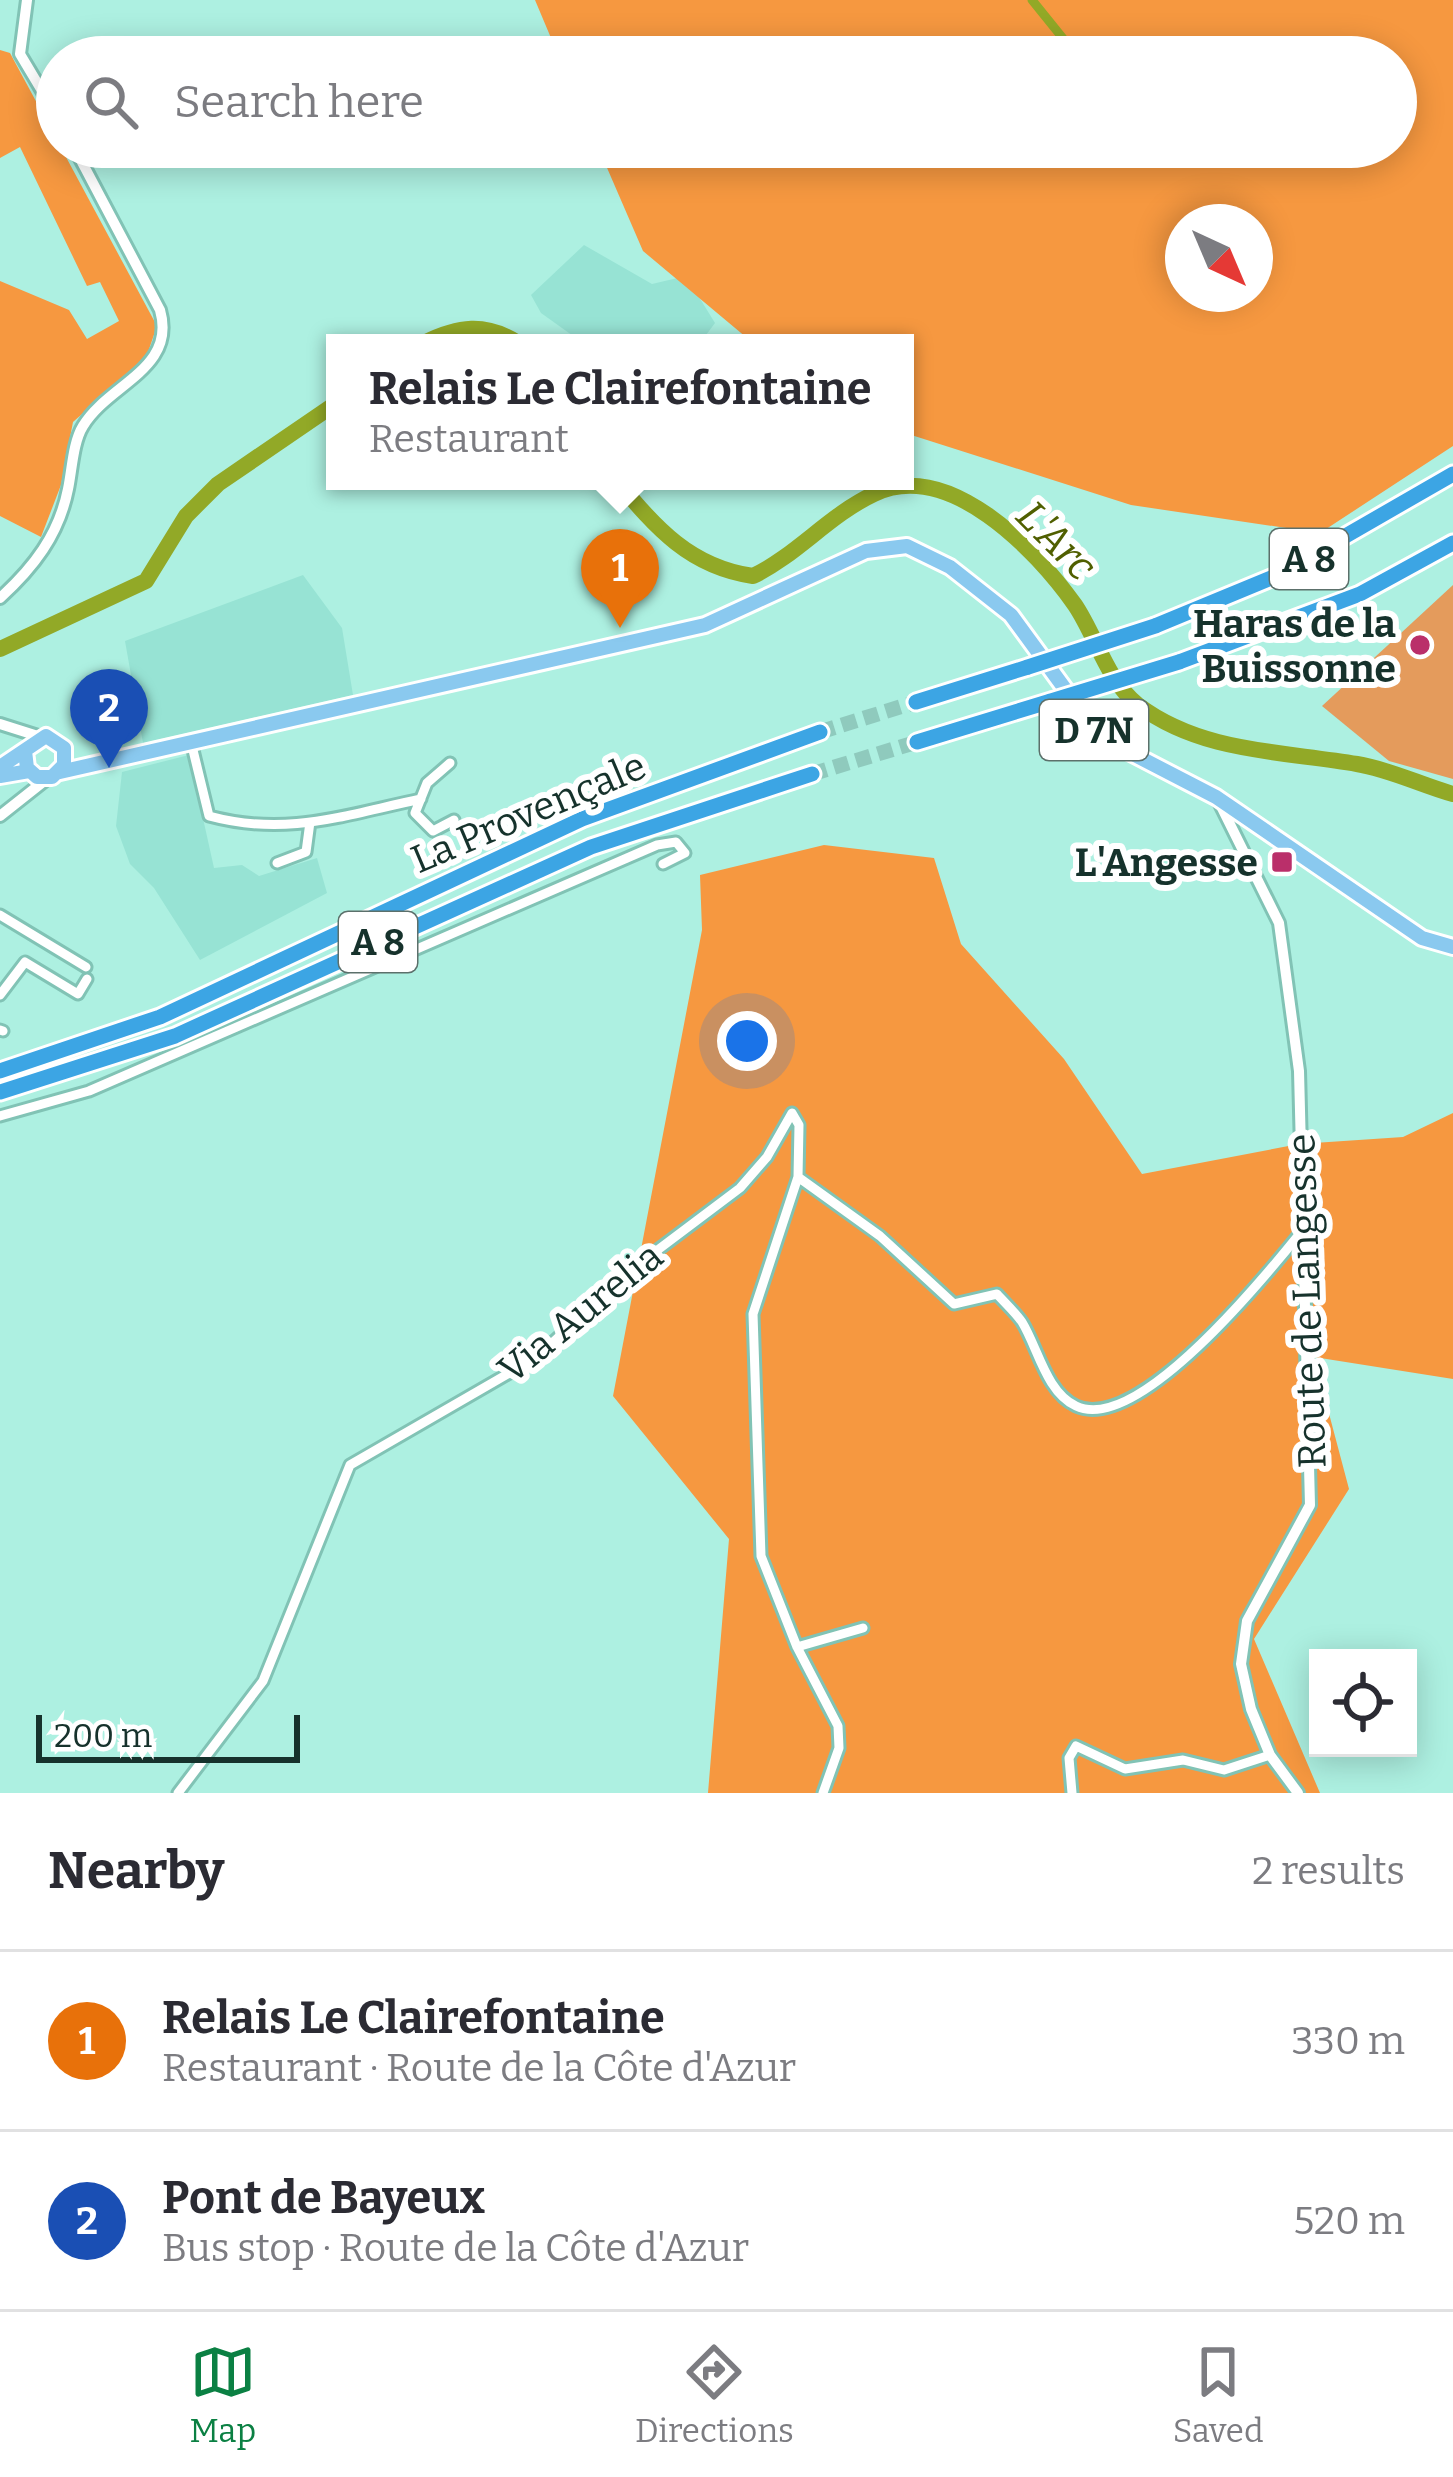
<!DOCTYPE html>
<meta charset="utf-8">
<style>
:root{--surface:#fff;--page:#f7f7f7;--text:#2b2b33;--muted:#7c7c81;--line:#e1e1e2;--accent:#0b8043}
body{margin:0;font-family:Bitter,serif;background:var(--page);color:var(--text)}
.controls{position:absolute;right:36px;bottom:36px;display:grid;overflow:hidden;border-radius:0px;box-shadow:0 6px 30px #0003}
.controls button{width:108px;height:108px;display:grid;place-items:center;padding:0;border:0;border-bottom:3px solid var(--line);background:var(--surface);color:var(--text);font:60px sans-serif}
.compass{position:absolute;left:1165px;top:204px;width:108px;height:108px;border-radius:50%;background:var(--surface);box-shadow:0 6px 30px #0003;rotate:136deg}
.scale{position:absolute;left:36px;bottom:30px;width:264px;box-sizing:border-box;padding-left:12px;border:6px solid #16322c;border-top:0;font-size:33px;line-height:42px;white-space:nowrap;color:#16322c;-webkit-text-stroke:9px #fff;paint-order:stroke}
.you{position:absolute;left:747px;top:1041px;width:42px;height:42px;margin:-30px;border:9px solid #fff;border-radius:50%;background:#1a73e8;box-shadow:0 0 0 18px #1a73e833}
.badge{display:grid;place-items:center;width:78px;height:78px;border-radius:50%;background:var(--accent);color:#fff;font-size:39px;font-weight:700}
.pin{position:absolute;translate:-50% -99px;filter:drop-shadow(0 3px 6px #0008)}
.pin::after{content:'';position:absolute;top:63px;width:42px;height:36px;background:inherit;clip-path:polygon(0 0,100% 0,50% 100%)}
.popup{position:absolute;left:326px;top:334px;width:588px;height:156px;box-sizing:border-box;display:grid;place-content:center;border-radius:0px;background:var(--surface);filter:drop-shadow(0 3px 9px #0005);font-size:39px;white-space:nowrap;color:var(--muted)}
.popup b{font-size:45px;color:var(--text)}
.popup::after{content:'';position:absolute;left:50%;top:100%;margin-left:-24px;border:24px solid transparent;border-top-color:var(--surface)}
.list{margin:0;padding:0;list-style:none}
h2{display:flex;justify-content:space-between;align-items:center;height:156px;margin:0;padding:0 48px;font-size:51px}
h2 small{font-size:39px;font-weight:400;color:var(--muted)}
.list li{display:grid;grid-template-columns:78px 1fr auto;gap:36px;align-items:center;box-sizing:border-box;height:180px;padding:0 48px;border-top:3px solid var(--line)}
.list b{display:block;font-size:45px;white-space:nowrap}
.list p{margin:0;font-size:39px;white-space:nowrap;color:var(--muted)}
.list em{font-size:39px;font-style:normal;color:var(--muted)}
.icon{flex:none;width:66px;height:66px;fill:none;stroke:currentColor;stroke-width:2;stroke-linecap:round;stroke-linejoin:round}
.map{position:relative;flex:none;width:1453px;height:1793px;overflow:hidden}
.search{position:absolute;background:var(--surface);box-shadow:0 6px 30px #0003;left:36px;right:36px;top:36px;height:132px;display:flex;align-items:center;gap:30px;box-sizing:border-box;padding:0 42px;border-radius:66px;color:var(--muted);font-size:45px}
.sheet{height:516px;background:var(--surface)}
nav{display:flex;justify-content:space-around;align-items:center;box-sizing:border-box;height:168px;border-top:3px solid var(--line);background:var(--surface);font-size:33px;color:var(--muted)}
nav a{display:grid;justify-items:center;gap:6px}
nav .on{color:var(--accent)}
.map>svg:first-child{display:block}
.built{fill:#97e3d4}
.green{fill:#e49b5c}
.forest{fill:#f69840;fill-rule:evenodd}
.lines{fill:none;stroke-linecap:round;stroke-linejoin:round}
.canal{stroke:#92a927;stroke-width:9}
.river{stroke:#92a927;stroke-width:16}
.motorway-tunnel{stroke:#8fcabd;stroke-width:15;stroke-dasharray:15 8;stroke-linecap:butt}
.minor-casing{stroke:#81c3b5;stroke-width:15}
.tertiary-casing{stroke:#81c3b5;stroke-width:16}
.primary-casing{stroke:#fff;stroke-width:20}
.motorway-casing{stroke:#fff;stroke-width:21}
.minor{stroke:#fff;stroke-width:9}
.tertiary{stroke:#fff;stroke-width:10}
.primary{stroke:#8ac9ef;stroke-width:14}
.motorway{stroke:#3ca5e4;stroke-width:15}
.motorway-bridge-casing{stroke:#fff;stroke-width:21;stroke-linecap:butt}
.motorway-bridge{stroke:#3ca5e4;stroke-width:15}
.poi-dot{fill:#ba2f6a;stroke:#fff;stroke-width:4.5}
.labels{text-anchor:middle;stroke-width:12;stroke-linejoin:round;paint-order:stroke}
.shield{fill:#fff;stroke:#5c706b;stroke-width:3}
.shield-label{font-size:36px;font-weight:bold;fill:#16322c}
.poi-label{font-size:39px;font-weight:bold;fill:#16322c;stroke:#fff;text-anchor:end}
.street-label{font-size:39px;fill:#16322c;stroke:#fff}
.water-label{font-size:42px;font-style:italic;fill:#505f00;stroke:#fff}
</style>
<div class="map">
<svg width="1453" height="1793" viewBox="0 0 1453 1793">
<rect width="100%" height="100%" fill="#adf0e1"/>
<!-- built -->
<path class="built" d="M584,245l68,39 34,-8 29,47 -9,12 7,8h-130l-42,-30 -10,-18z
M303,575l39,53 11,67 -210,48 -18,-102z
M189,755l25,113 28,-3 17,11 58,-18 10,35 -127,67 -46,-72 -24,-24 -14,-38 6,-54z"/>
<!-- green -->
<path class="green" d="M1453,585v194l-64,-18 -67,-55z"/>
<!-- forest -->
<path class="forest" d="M535,0h918v446l-133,87 -189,-28 -226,-72v-90h-152l-110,-92 -45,-104h798v-90h-837zM1255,222v72h-72v-72z
M0,50l10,3 147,273 -11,32 -73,64 -12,63 -20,52 -41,-21v-235l69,29 18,29 32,-18 -19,-39 -13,4 -67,-139 -20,11z
M824,845l110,13 27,86 103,115 78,115 157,-30 104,-7 50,-24v266l-139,-22 35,132 -95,150 66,154h-612l21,-254 -116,-143 89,-466 -2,-55z"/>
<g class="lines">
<!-- canal -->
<path class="canal" d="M1032,0l46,57"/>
<!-- river -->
<path class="river" d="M424,343c34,-17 61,-21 94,0
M617,481c39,47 73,86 136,95 44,-21 76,-61 121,-82 75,-36 162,56 201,111 21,31 32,76 63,100 64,48 144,46 219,59 32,5 64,21 96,30
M0,649l146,-68 40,-65 32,-32 117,-80"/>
<!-- motorway-tunnel -->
<path class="motorway-tunnel" d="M820,732l96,-30
M812,774l105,-32"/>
<defs>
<path id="minor" d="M192,746l17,70c78,21 135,-1 212,-17
M450,763l-23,20 -12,30 18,18 21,-11
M277,863l29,-11 4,-30
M0,915l86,52
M0,995l25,-33 53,32 9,-15
M0,1030l3,1
M0,1116l89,-25 568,-246 19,-3 9,11 -22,11
M798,1177l82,59 74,68 43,-10c8,9 18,18 25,28 16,26 24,70 54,84 62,29 192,-133 226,-175
M797,1647l66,-19
M178,1793l85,-112 87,-216 187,-108 94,-87 109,-82 27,-31 25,-44 7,12 -1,52 -45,137 8,242 36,91 41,79 1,22 -16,45
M1072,1793l-3,-35 7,-12 49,23 58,-9 41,10 46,-15"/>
<path id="tertiary" d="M27,0l-7,54 37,62
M0,598c33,-30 59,-63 68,-109 4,-19 5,-47 15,-63 25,-42 94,-57 77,-116l-86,-163
M0,724l41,13
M1218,800l61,123 20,148 11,434 -63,116 -6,43 10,45 19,46 28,38
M0,816l48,-38"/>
<path id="primary" d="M0,767l46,-31 18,12v17l-12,12h-15l-10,-9 -2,-17
M60,772l645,-147 161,-74 41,-5 43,21 61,48 89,122 116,60 206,141 31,9
M0,776l29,-5"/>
<path id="motorway" d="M1155,626l121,-50 177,-102
M1179,662l181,-68 93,-51
M916,702l112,-35
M917,742l134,-41
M0,1071l160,-54 422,-198 238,-87
M0,1092l175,-56 416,-189 221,-73"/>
</defs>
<!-- minor casing -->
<use href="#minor" class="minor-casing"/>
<!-- tertiary casing -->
<use href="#tertiary" class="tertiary-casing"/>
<!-- primary casing -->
<use href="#primary" class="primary-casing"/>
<!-- motorway casing -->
<use href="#motorway" class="motorway-casing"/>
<!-- minor -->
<use href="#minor" class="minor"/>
<!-- tertiary -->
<use href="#tertiary" class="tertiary"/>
<!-- primary -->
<use href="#primary" class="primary"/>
<!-- motorway -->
<use href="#motorway" class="motorway"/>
<defs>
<path id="motorway-bridge" d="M1028,667l127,-41
M1051,701l128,-39"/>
</defs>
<!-- motorway-bridge casing -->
<use href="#motorway-bridge" class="motorway-bridge-casing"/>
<!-- motorway-bridge -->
<use href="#motorway-bridge" class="motorway-bridge"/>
</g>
<!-- markers -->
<g class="poi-dot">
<circle cx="1420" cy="645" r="12"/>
<rect x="1270" y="850" width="24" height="24" rx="6"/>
</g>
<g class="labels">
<!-- shield labels -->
<g class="shield">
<rect x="1270" y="529" width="78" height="60" rx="9"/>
<rect x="1040" y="700" width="108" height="60" rx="9"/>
<rect x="339" y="912" width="78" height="60" rx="9"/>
</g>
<g class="shield-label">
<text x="1309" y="572">A 8</text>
<text x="1094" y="743">D 7N</text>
<text x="378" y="955">A 8</text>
</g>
<!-- poi labels -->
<g class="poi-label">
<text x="1396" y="637">Haras de la<tspan x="1396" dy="45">Buissonne</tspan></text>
<text x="1258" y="876">L'Angesse</text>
</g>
<!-- street labels -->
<g class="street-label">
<text transform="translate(528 812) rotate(-23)" y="14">La Provençale</text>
<text transform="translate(1306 1301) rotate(-92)" y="14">Route de Langesse</text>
<text transform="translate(580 1312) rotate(-39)" y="14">Via Aurelia</text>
</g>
<!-- water labels -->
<g class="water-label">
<text transform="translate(1057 540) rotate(45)" y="15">L'Arc</text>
</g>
</g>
</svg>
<div class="controls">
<button><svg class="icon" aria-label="locate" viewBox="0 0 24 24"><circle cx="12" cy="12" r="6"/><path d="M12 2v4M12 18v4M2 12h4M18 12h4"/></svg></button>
</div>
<svg class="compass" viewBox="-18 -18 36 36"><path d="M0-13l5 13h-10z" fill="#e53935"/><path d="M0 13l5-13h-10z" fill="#7c7c81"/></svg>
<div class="scale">200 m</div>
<div class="you"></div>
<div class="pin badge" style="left:620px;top:628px;background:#e8710a">1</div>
<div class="popup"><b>Relais Le Clairefontaine</b>Restaurant</div>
<div class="pin badge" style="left:109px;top:768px;background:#1a4fb4">2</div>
<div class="search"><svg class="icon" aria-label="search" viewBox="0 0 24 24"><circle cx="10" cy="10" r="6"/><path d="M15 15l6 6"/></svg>Search here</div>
</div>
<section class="sheet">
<h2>Nearby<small>2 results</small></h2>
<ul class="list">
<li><span class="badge" style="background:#e8710a">1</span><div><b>Relais Le Clairefontaine</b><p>Restaurant · Route de la Côte d'Azur</p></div><em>330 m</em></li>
<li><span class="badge" style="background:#1a4fb4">2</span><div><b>Pont de Bayeux</b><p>Bus stop · Route de la Côte d'Azur</p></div><em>520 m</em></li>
</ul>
</section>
<nav>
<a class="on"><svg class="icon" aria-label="map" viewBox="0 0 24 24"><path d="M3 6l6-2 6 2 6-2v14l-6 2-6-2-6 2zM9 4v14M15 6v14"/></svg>Map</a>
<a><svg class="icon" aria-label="directions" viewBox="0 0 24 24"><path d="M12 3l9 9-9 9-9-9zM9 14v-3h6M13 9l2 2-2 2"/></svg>Directions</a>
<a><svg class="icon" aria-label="saved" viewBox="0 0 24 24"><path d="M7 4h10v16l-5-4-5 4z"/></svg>Saved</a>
</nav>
